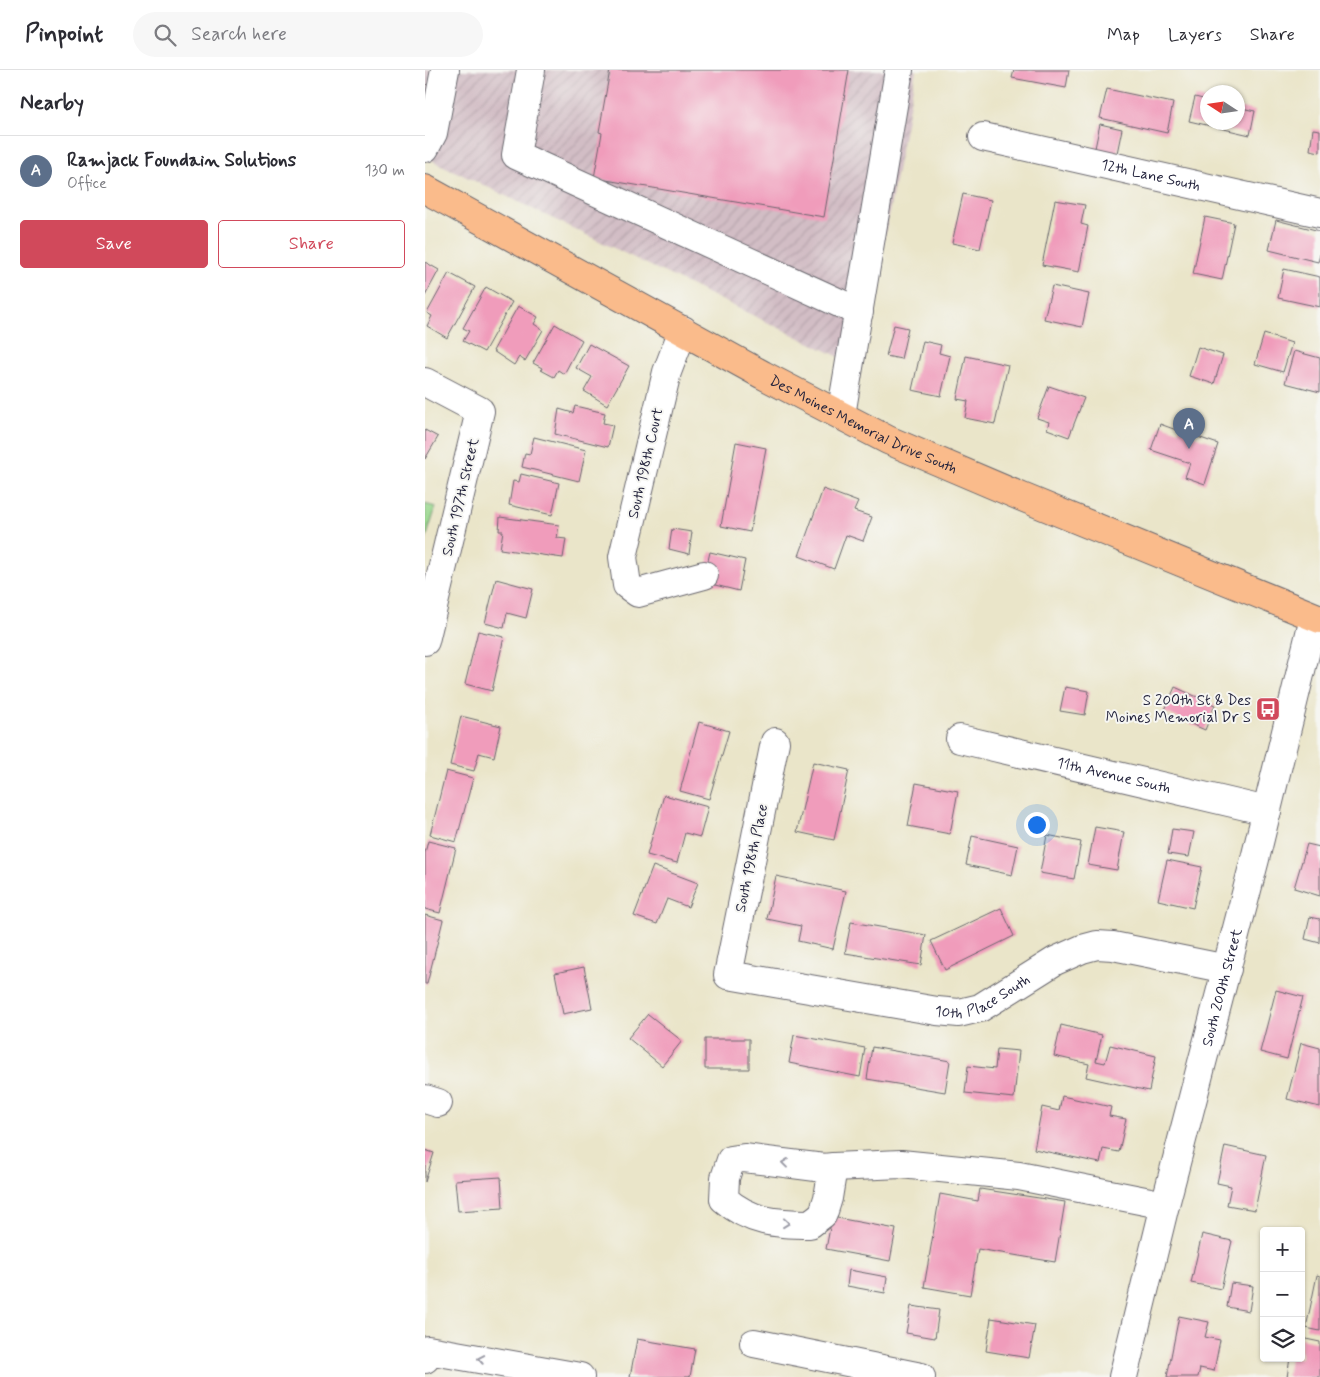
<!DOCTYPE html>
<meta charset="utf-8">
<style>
:root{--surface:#fff;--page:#f7f7f7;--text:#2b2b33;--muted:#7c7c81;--line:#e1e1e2;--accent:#d1495b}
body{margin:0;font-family:Mynerve,sans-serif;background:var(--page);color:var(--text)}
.controls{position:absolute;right:15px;bottom:15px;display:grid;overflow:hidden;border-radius:5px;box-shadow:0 1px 4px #0004}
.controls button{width:45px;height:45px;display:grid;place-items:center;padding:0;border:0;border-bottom:1px solid var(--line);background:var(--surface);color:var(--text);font:25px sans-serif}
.compass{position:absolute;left:775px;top:15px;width:45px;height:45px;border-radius:50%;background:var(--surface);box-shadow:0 1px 4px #0004;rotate:282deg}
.you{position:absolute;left:611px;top:754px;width:18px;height:18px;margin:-12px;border:4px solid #fff;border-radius:50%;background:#1a73e8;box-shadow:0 0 0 8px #1a73e833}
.badge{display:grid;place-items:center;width:32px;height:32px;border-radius:50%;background:var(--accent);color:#fff;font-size:16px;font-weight:700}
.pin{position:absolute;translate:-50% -41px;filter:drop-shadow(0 1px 2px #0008)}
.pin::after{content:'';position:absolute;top:26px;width:18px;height:15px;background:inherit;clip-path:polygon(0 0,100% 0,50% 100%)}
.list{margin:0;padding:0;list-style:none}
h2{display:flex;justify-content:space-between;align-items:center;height:65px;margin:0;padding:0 20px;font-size:21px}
h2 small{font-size:16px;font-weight:400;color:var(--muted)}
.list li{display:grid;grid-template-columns:32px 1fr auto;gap:15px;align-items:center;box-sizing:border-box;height:70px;padding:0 20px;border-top:1px solid var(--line)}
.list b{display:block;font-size:19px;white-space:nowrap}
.list p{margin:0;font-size:16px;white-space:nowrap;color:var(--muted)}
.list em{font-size:16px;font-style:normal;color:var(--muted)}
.actions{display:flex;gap:10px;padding:15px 20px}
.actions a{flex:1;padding:11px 0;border:1px solid var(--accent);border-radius:5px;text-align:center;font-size:18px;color:var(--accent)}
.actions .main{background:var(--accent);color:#fff}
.icon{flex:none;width:28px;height:28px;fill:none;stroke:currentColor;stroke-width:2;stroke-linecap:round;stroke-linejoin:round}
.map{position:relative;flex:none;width:895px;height:1307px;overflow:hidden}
header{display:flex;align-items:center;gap:30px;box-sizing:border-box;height:70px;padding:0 25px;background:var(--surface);border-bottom:1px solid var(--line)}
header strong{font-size:24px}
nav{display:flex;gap:28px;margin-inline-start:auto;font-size:18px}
.search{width:350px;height:45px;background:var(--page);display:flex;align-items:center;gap:12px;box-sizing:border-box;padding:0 18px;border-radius:28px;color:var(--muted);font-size:19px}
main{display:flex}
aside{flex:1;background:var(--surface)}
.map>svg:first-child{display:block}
.industrial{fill:url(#industrial-furrows)}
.park{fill:url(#park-crowns);stroke:#5d7c64}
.building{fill:#f09cbb}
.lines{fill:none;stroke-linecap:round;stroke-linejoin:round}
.minor-casing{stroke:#68666d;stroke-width:30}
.major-casing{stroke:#68666d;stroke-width:30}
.minor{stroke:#fff;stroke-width:28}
.major{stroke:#fabb8b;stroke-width:28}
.oneway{stroke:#9c9ca7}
.labels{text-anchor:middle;stroke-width:4;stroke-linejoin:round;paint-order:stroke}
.street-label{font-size:15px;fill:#22223b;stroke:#f6f6f2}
.poi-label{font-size:15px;fill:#22223b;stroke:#f6f6f2;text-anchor:end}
</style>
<header>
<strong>Pinpoint</strong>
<div class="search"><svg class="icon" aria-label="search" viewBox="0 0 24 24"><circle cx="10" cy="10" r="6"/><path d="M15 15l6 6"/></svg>Search here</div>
<nav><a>Map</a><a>Layers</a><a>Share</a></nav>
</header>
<main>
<aside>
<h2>Nearby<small></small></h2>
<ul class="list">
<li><span class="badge" style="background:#5c6f8a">A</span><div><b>Ramjack Foundain Solutions</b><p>Office</p></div><em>130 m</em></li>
</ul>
<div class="actions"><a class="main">Save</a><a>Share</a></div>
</aside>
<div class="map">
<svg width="895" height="1307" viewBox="0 0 895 1307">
<defs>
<pattern id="industrial-furrows" width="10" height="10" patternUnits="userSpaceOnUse" patternTransform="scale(1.25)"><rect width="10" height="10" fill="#d2bdc5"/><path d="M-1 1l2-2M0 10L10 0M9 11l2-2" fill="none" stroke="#b4a2aa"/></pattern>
<pattern id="park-crowns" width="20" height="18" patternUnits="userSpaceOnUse" patternTransform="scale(1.25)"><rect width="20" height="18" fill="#98d78c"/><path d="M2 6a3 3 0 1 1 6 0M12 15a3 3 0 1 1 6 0" fill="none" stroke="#83b87a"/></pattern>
</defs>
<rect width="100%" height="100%" fill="#f6f6f2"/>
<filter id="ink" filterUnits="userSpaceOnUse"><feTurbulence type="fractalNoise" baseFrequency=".02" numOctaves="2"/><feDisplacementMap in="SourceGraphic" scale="10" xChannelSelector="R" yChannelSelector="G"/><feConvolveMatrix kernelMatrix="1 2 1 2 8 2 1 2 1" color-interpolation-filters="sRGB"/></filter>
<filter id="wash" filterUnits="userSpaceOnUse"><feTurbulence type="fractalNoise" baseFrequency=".0096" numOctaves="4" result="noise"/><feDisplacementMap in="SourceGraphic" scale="20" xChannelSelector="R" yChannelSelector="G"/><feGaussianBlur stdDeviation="1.12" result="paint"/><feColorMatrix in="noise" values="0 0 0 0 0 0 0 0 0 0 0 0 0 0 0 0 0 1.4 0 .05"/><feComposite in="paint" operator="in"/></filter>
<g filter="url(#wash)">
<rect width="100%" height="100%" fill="#eae5c9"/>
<!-- industrial -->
<path class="industrial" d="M0,0h491l-56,297 -435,-210z"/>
<!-- park -->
<path class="park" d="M0,434l11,3 -11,35z"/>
<g id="blocks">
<!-- building -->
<path class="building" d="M185,0h239l-25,147 -230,-39 8,-45 -3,-1z
M589,0h55l-3,18 -54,-10z
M682,19l66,14 -6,30 -67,-15z
M770,27l12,3v22h30v-15l18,4 -5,24 -61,-14z
M675,54l22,5 -6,29 -22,-5z
M888,59l7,1v22l-10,-2z
M538,124l28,6 -11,49 -28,-6z
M630,130l30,5 -4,19 7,2 -9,46 -37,-7z
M780,147l29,6 -12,57 -29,-6z
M851,150l44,11v24l-2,7 -49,-12z
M0,192l14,8 -14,26z
M859,199l36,8v30l-42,-9z
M24,203l26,14 -28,51 -20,-12 5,-10 -5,-3z
M627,216l37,8 -7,33 -38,-8z
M61,217l26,15 -28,50 -21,-11 6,-10 -6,-3z
M93,236l20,11 -4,7 9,6 -18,31 -6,-4 -5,8 -21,-14z
M130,254l27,16 -18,34 -6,-4 -4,7 -13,-7 1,-2 -9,-5z
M469,255l14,3 -7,31 -15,-3z
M839,264l28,9 -9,29 -28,-8z
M498,271l18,4 -2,8 11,3 -9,40 -29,-6z
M164,274l40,22 -22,39 -23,-14 8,-14 -16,-9z
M773,277l25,8 -9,29 -25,-8z
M869,281l26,7v34l-35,-9z
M541,286l42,9 -13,59 -30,-6 3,-17 -11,-2z
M624,316l35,12 -15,39 -22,-8 2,-7 -12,-4z
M150,336l30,7 -2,10 10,2 -5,22 -53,-13 4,-25 14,4z
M757,353l13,4 -3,8 26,9 -13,40 -20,-7 5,-14 -39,-13 9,-26 19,7z
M0,360l13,7 -13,22z
M109,367l52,13 -7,31 -57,-14 3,-14 5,1z
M311,372l30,6 -16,84 -29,-6z
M96,404l38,9 -7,32 -43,-10 4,-24 6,1z
M398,419l35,13 -4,9 18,6 -9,24 -17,-6 -12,34 -35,-13z
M75,447l59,8 -2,13 9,1 -3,19 -63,-9 3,-18h-4z
M247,459l20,3 -3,22 -20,-5z
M285,482l35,8 -6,31 -36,-9z
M71,509l37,10 -7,29 -19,-5 -3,15 -19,-5z
M53,561l26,6 -12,54 -27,-7z
M640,617l24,4 -4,24 -25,-4z
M750,617l40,18 -10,25 -41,-18z
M36,646l40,10 -7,31 -15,-4 -5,18 -24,-6z
M274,652l30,9 -20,68 -29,-8z
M388,692l36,8 -15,70 -37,-8z
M21,701l27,7 -17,64 -26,-7z
M491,713l42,8 -8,43 -42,-8z
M239,725l44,12 -8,30 -15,-4 -8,30 -30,-8z
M670,757l29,5 -7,38 -29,-5z
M747,759l22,3 -5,25 -21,-3z
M622,765l34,7 -7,37 -34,-6z
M547,766l46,10 -6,29 -46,-10z
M3,771l28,7 -16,65 -15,-4v-56z
M882,774l13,3v49l-26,-8z
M742,790l35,7 -9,41 -35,-8z
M228,796l45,17 -10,24 -21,-8 -10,25 -23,-8z
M351,806l70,15 -13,58 -35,-8 3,-15 -34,-7z
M576,838l13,28 -69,34 -14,-29z
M0,845l18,5 -16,64h-2z
M885,847l10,2v24l-15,-4z
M426,852l75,13 -5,30 -76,-12z
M159,897l8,41 -29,6 -8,-41z
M851,920l27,7 -16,62 -27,-7z
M223,944l34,27 -20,25 -34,-28z
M636,955l41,10 -6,26 9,2 5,-18 46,11 -7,35 -63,-14 3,-13 -35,-8z
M369,965l71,13 -5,29 -71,-14z
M280,969h44v30h-44z
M876,973l19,5v59l-33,-8z
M447,977l78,14 -5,31 -78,-13z
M572,979l22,2 -5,47 -49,-5 3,-27 27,3z
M637,1026l49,11 -2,9 17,3 -7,33 -16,-3 -3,14 -66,-14 8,-42 17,4z
M800,1076l41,9 -11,55 -28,-5 4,-19 -14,-3z
M0,1080l9,3 -9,29z
M76,1107l2,31 -45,3 -3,-31z
M555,1119l85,13 -10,60 -77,-13 -8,46 -46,-8 16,-93 38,7z
M407,1147l64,12 -6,32 -64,-12z
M777,1164l30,7 -11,48 -30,-6z
M424,1200l38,7 -2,16 -38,-7z
M892,1205l3,1v55l-14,-3z
M806,1213l22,3 -4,25 -22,-4z
M486,1236l28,4 -4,28 -29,-5z
M754,1246l30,6 -4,15 15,3 -6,31 -14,-3 -2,9h-31z
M566,1248l44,7 -6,33 -43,-7z
M876,1268l19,4v35h-33l3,-19h11z
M212,1269l58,10 -5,28h-60z"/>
</g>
</g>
<g filter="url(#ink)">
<use href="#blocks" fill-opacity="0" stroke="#68666d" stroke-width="1"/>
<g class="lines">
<defs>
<g id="minor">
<path d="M106,0l-15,85 343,157"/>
<path id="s1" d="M558,67l337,76"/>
<path d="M0,78l8,-15 12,-63"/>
<path d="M258,260l-16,42 -44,185 4,28 11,8 66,-18"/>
<path d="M0,312l55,29 -55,230"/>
<path d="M416,345l58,-345"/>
<path id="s2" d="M535,669l307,72"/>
<path id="s3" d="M350,672l-47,233 209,36 22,2 21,-5 75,-47 27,-12 15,-4 16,1 114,23"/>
<path d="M0,1029l13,4"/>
<path d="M408,1097l-5,31 -5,16 -13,10c-34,0 -60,-2 -86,-25l1,-21 6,-18 13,-2 80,10 9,-1 68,-3 118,12 146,29"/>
<path d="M329,1273l167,34"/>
<path d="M0,1289l3,-9 152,27"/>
<path id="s4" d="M698,1307l42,-172 90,-346 59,-242"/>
</g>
<g id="major">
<path id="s5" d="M0,119l338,186 125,65 134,57 298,122"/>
</g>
</defs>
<!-- minor casing -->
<use href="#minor" class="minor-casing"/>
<!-- major casing -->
<use href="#major" class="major-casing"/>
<!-- minor -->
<use href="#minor" class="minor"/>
<!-- major -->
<use href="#major" class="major"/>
</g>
<!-- one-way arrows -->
<defs><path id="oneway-chevron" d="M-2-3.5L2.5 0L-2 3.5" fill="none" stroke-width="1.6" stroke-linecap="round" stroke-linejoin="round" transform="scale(1.25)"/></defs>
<g class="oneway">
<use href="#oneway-chevron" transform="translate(360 1093) rotate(-173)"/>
<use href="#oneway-chevron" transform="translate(361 1153) rotate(6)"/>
<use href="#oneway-chevron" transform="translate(56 1289) rotate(-170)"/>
</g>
</g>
<!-- icons -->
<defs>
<symbol id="bus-square" viewBox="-11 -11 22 22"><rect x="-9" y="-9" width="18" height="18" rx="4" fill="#d1495b" stroke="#f6f6f2"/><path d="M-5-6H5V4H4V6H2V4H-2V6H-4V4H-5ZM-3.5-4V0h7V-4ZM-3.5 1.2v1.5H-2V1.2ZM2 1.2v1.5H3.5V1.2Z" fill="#fff"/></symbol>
</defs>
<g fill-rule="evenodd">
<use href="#bus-square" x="829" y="625" width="28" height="28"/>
</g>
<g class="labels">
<!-- street labels -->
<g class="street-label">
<text dy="5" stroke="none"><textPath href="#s1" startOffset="172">12th Lane South</textPath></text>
<text dy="5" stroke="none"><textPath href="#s5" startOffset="498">Des Moines Memorial Drive South</textPath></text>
<text transform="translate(220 393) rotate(-77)" y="5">South 198th Court</text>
<text transform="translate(35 427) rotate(-77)" y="5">South 197th Street</text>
<text dy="5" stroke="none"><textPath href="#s2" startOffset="158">11th Avenue South</textPath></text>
<text transform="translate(326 788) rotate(-78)" y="5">South 198th Place</text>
<text dy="5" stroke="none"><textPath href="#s4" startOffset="402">South 200th Street</textPath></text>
<text dy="5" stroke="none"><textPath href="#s3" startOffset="499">10th Place South</textPath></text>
</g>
<!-- poi labels -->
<g class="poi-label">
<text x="826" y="635">S 200th St &amp; Des<tspan x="826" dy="17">Moines Memorial Dr S</tspan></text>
</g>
</g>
</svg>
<div class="controls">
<button>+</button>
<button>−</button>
<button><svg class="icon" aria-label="layers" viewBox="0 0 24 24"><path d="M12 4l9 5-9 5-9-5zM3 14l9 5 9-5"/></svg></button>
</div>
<svg class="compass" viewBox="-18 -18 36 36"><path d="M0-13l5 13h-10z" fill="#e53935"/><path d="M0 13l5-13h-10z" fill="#7c7c81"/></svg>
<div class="you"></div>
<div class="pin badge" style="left:764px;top:379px;background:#5c6f8a">A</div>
</div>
</main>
